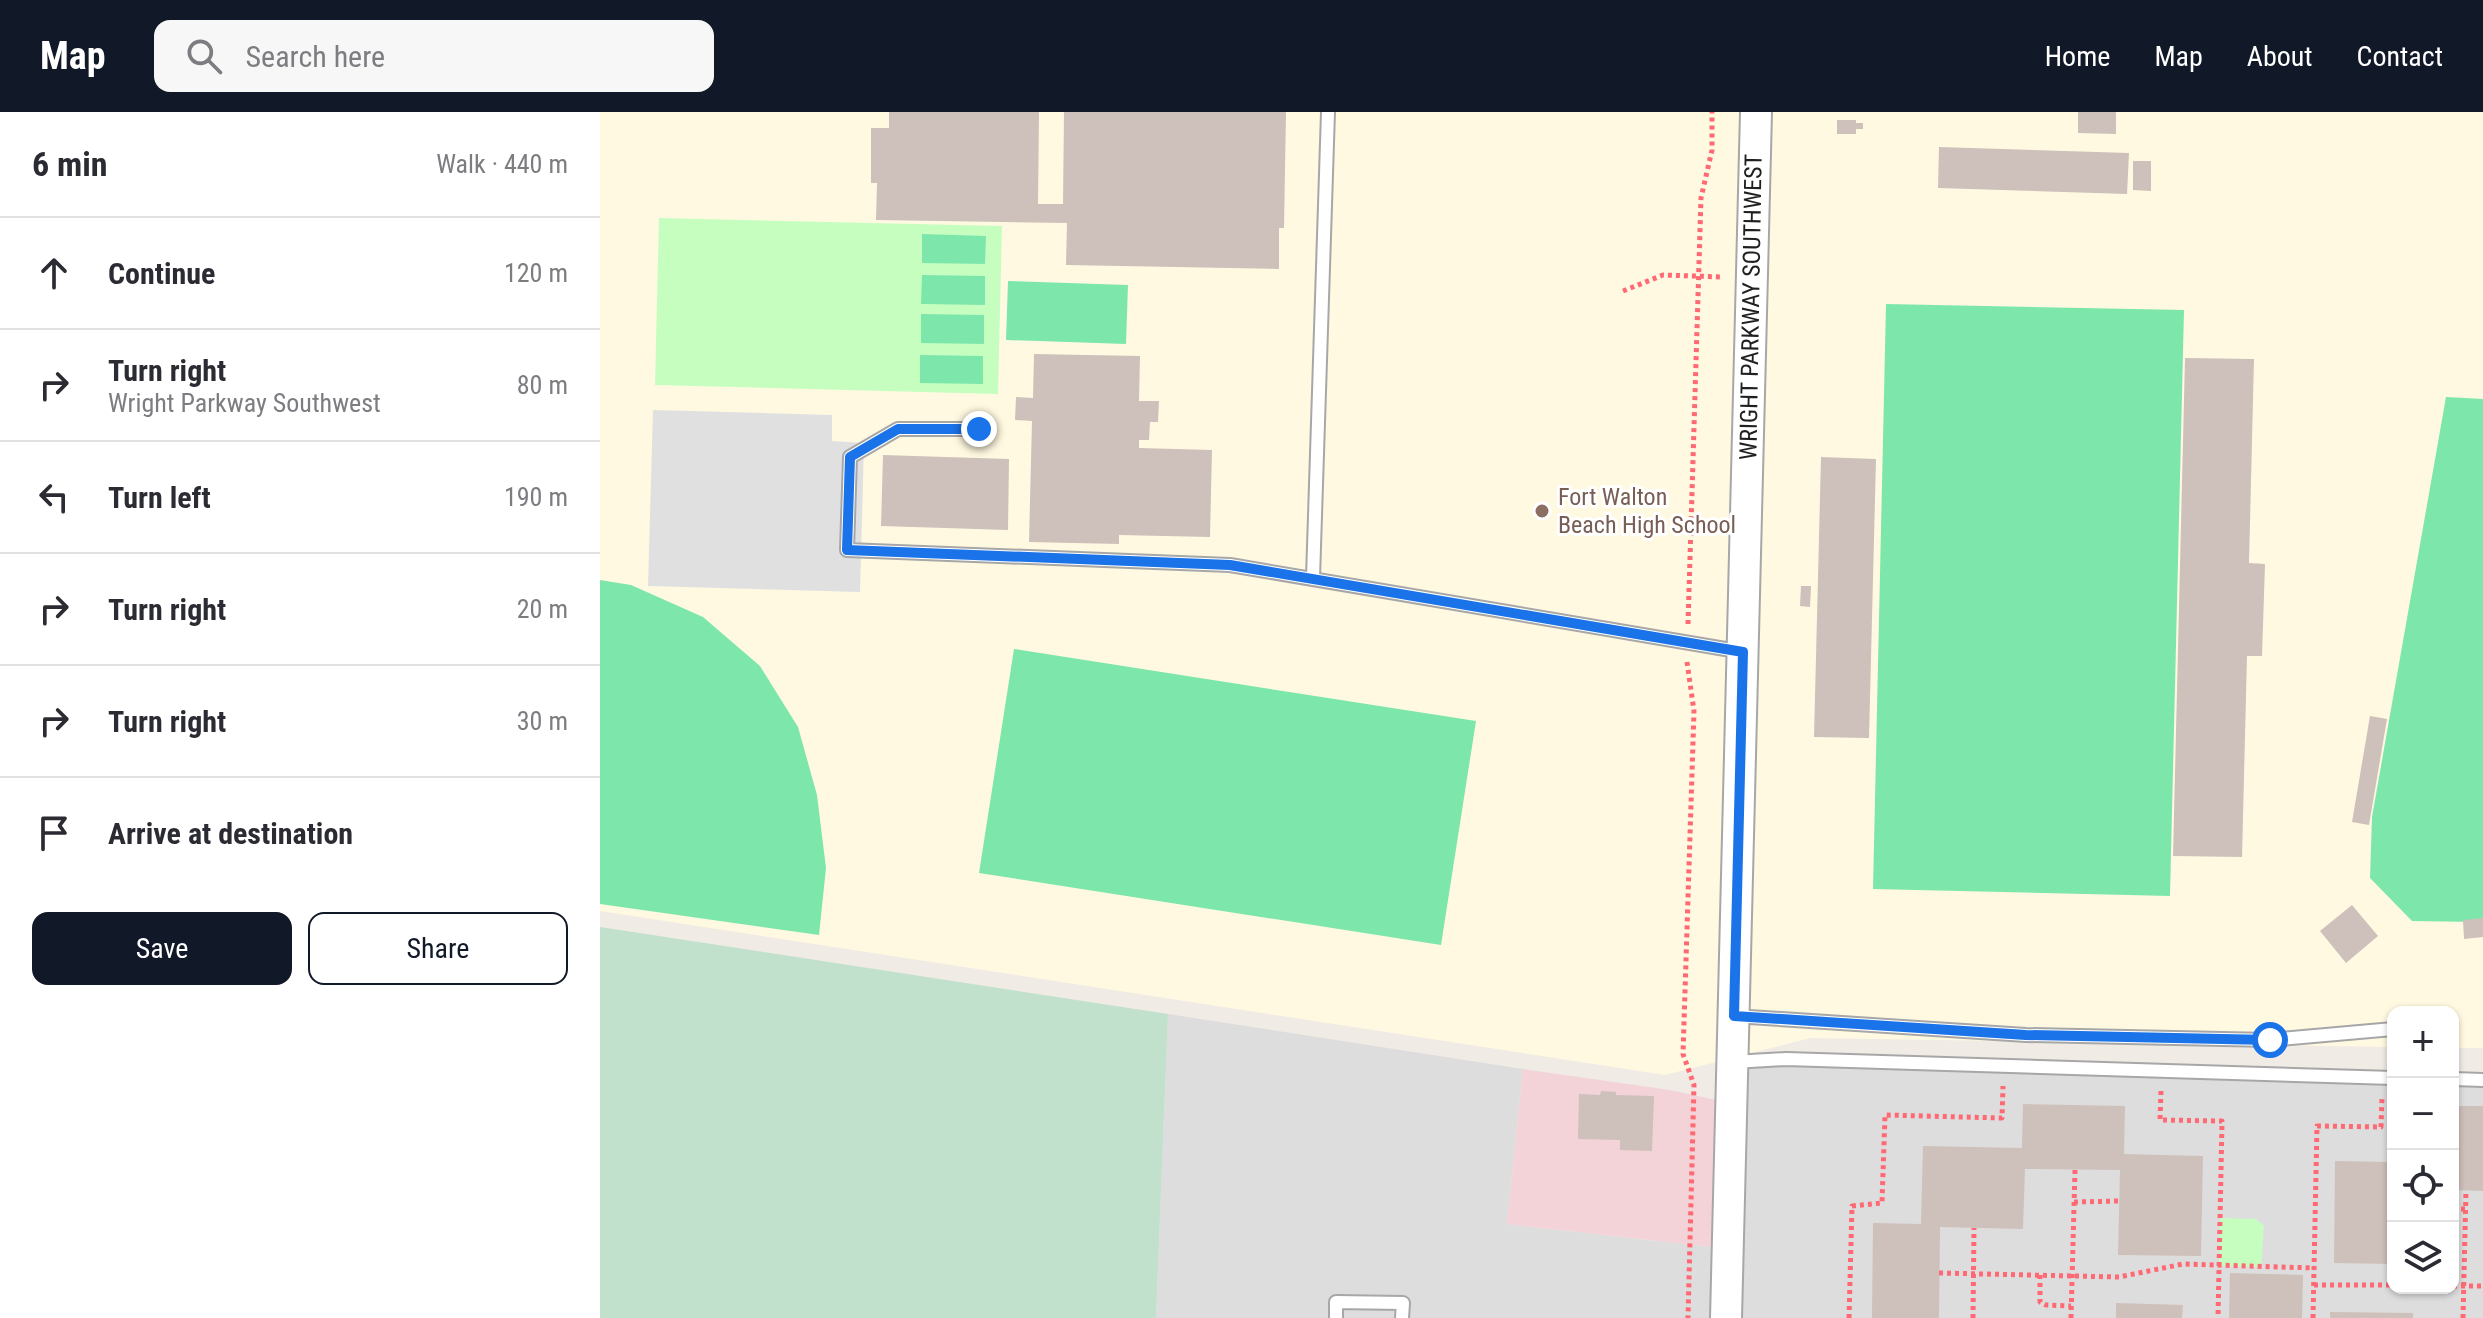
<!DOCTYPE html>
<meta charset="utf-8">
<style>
:root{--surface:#fff;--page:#f7f7f7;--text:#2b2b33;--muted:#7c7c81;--line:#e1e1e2;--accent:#111827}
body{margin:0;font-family:"Roboto Condensed",sans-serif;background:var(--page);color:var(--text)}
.controls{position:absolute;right:24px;bottom:24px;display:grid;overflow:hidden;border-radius:16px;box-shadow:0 2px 6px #0004}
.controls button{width:72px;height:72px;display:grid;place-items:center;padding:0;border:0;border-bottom:2px solid var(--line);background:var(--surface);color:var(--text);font:40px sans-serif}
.stop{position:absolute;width:24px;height:24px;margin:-18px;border:6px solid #1a73e8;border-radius:50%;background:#fff}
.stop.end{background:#1a73e8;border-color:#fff;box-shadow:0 2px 8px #0008}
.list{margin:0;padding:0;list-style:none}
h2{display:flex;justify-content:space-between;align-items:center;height:104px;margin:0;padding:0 32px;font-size:34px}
h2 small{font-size:26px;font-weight:400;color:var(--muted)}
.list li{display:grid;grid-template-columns:52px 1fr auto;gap:24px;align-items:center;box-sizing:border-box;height:112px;padding:0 32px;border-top:2px solid var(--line)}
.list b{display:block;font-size:30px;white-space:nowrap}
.list p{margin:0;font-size:26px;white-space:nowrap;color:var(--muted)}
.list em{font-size:26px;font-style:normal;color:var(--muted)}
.actions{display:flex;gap:16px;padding:24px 32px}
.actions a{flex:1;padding:18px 0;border:2px solid var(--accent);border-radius:16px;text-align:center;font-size:28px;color:var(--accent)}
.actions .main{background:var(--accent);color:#fff}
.icon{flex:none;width:44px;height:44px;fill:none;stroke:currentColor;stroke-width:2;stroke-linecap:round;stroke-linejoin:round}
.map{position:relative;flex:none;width:1883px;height:1206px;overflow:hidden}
header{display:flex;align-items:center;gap:48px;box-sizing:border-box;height:112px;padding:0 40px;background:var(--accent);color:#fff}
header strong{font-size:38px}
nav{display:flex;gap:44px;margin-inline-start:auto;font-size:28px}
.search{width:560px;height:72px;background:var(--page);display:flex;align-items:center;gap:20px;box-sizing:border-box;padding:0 28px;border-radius:16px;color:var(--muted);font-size:30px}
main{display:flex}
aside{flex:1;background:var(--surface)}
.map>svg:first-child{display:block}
.residential{fill:#dedddd}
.commercial{fill:#f3d3d8}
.education{fill:#fff9e1}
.wetland{fill:#c1e1cc}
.park{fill:#c6fec0}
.pitch{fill:#7de7ab}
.parking{fill:#e0e0e0}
.building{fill:#cec0bb}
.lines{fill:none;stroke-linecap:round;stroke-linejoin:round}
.service-casing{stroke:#a7a7a7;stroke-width:16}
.tertiary-casing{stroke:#a7a7a7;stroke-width:34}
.path{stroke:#ff6974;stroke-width:5;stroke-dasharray:4 4;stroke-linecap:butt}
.service{stroke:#fff;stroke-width:12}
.tertiary{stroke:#fff;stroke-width:30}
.route{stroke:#1a73e8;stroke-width:10}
.education-dot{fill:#8d6e63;stroke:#fff;stroke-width:3}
.labels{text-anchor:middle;stroke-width:6;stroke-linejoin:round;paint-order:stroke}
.street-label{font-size:24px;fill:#202020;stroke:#fff}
.education-label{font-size:24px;fill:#785e54;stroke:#fff;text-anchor:start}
</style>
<header>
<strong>Map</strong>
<div class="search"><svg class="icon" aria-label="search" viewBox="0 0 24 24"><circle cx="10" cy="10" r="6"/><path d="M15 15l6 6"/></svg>Search here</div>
<nav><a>Home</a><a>Map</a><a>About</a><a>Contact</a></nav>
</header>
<main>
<aside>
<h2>6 min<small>Walk · 440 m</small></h2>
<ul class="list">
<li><svg class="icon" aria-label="ahead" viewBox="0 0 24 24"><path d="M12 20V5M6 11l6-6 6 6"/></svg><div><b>Continue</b></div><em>120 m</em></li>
<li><svg class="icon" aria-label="right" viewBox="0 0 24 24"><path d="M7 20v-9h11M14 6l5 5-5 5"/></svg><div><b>Turn right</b><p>Wright Parkway Southwest</p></div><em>80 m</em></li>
<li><svg class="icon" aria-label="left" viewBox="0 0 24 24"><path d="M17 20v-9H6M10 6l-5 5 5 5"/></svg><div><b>Turn left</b></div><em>190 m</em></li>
<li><svg class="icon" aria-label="right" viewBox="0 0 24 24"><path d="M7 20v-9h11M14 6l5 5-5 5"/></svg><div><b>Turn right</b></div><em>20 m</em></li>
<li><svg class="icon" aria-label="right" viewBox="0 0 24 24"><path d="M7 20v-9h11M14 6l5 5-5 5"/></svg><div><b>Turn right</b></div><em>30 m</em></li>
<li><svg class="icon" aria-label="arrive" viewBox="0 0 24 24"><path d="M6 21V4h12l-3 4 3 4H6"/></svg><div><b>Arrive at destination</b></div></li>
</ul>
<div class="actions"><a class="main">Save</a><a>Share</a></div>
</aside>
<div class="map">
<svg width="1883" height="1206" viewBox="0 0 1883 1206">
<rect width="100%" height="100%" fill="#f1ebe5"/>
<!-- residential -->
<path class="residential" d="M568,902l355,55 -16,155 205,23 -1,71h-555z
M1188,947l605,18v211h60v-209h30v239h-741l6,-249z"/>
<!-- commercial -->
<path class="commercial" d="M923,957l147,21 46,10 -4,147 -205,-23z"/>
<!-- education -->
<path class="education" d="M0,0h1883v936h-30v-36h-60v35l-583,-9 -145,37 -1065,-164z"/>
<!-- wetland -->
<path class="wetland" d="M0,815l568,87 -12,304h-556z"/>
<!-- park -->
<path class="park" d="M59,106l343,8 -4,168 -343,-9z
M1620,1106l36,1 8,7 -3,41 -42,-1z"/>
<!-- pitch -->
<path class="pitch" d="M322,122l64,2 -1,28 -63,-1z
M322,163l63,1v29l-64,-1z
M408,169l120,4 -2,59 -120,-4z
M1286,192l298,6 -14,586 -297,-7z
M321,202l63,1v29l-63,-1z
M320,243l63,1v28l-63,-1z
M1846,285l37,2v522l-7,1 -64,-1 -42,-43 2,-61z
M0,468l31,5 72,32 57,49 38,61 19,68 9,73 -7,67 -219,-31z
M414,537l462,72 -35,224 -462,-72z"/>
<!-- parking -->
<path class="parking" d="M53,298l179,5v26l32,2 -4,149 -212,-6z"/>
<!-- building -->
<path class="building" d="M289,0h150l-1,92h25l1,-92h222l-2,116h-5v41l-213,-4 1,-42 -191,-3 1,-37h-6v-55h18z
M1478,0h38v22l-38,-1z
M1237,8h19v3h7v6h-7v5h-19z
M1339,35l190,6 -2,41 -189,-6z
M1533,49h18v30l-18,-1z
M434,242l106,2 -1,45h20l-1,21h-8l-1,18h-10v8l73,2 -2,87 -91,-2v9l-90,-2 3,-121 -17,-1 1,-23 17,1z
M1585,246l69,1 -5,204 16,1 -3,92h-15l-5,201 -69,-1z
M283,343l126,4 -1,71 -127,-4z
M1221,345l55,2 -7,279 -55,-1z
M1201,474h10l-1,21 -10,-1z
M1770,604l17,3 -18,106 -17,-3z
M1752,793l26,31 -32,27 -26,-32z
M1883,806v19l-19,2 -1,-19z
M1001,979l15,1v3l38,1 -2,55 -32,-1v-10l-42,-1 1,-45 21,1z
M1423,992l102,2 -1,48 79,2 -2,100 -83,-1 2,-85 -95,-1 -2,60 -83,-2 -1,91h-67l1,-95 48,1 2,-78 99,2z
M1853,994h30v85l-30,-1z
M1735,1049l58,1v102l-59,-1z
M1630,1161l73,2 -1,43h-73z
M1516,1191l67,2 -1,13h-66z
M1730,1200l83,1v5h-83z"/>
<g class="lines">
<defs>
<path id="service" d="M379,317h-81l-48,28 -3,93 383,15 513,87
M713,466l15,-466
M1134,904l292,19 244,5 123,-11
M1133,950l53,-3 607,19
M1853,967l30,1
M736,1206v-16l67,1 -1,15"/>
<path id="tertiary" d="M1126,1206l30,-1206"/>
</defs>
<!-- service casing -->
<use href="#service" class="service-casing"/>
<!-- tertiary casing -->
<use href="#tertiary" class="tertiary-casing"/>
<!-- path -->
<path class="path" d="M1023,179l40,-16 60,2
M1088,512l13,-426 11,-48v-38
M1087,550l7,49 -11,343 11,31 -6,233
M1561,979l-1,29 62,1 -4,197
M1474,1090l45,-1
M1853,1097h12
M1339,1161l180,4 64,-13 131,4
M1440,1163v27l6,3 25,1
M1714,1173h79
M1853,1174h30
M1249,1206l3,-112 30,-3 3,-88 117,3 1,-32
M1373,1206l1,-90
M1471,1206l4,-148
M1713,1206l4,-192 64,1 1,-31
M1863,1206l3,-128"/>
<!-- service -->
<use href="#service" class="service"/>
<!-- tertiary -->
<use href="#tertiary" class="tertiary"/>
</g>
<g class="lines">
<!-- route -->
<path class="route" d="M379,317h-81l-48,28 -3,93 383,15 513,87 -9,364 292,19 244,5"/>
</g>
<!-- markers -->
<circle class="education-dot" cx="942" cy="399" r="8"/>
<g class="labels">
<!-- street labels -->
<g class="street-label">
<text transform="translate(1151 195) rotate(-89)" y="8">WRIGHT PARKWAY SOUTHWEST</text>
</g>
<!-- education labels -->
<g class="education-label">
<text x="958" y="393">Fort Walton<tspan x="958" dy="28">Beach High School</tspan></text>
</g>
</g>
</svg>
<div class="controls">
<button>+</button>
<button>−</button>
<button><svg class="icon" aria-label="locate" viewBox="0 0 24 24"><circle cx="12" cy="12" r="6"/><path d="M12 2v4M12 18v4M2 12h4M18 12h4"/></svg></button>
<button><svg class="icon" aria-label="layers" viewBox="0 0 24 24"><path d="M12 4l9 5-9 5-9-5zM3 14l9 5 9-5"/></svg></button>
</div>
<div class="stop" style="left:1670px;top:928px"></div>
<div class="stop end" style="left:379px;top:317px"></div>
</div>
</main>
